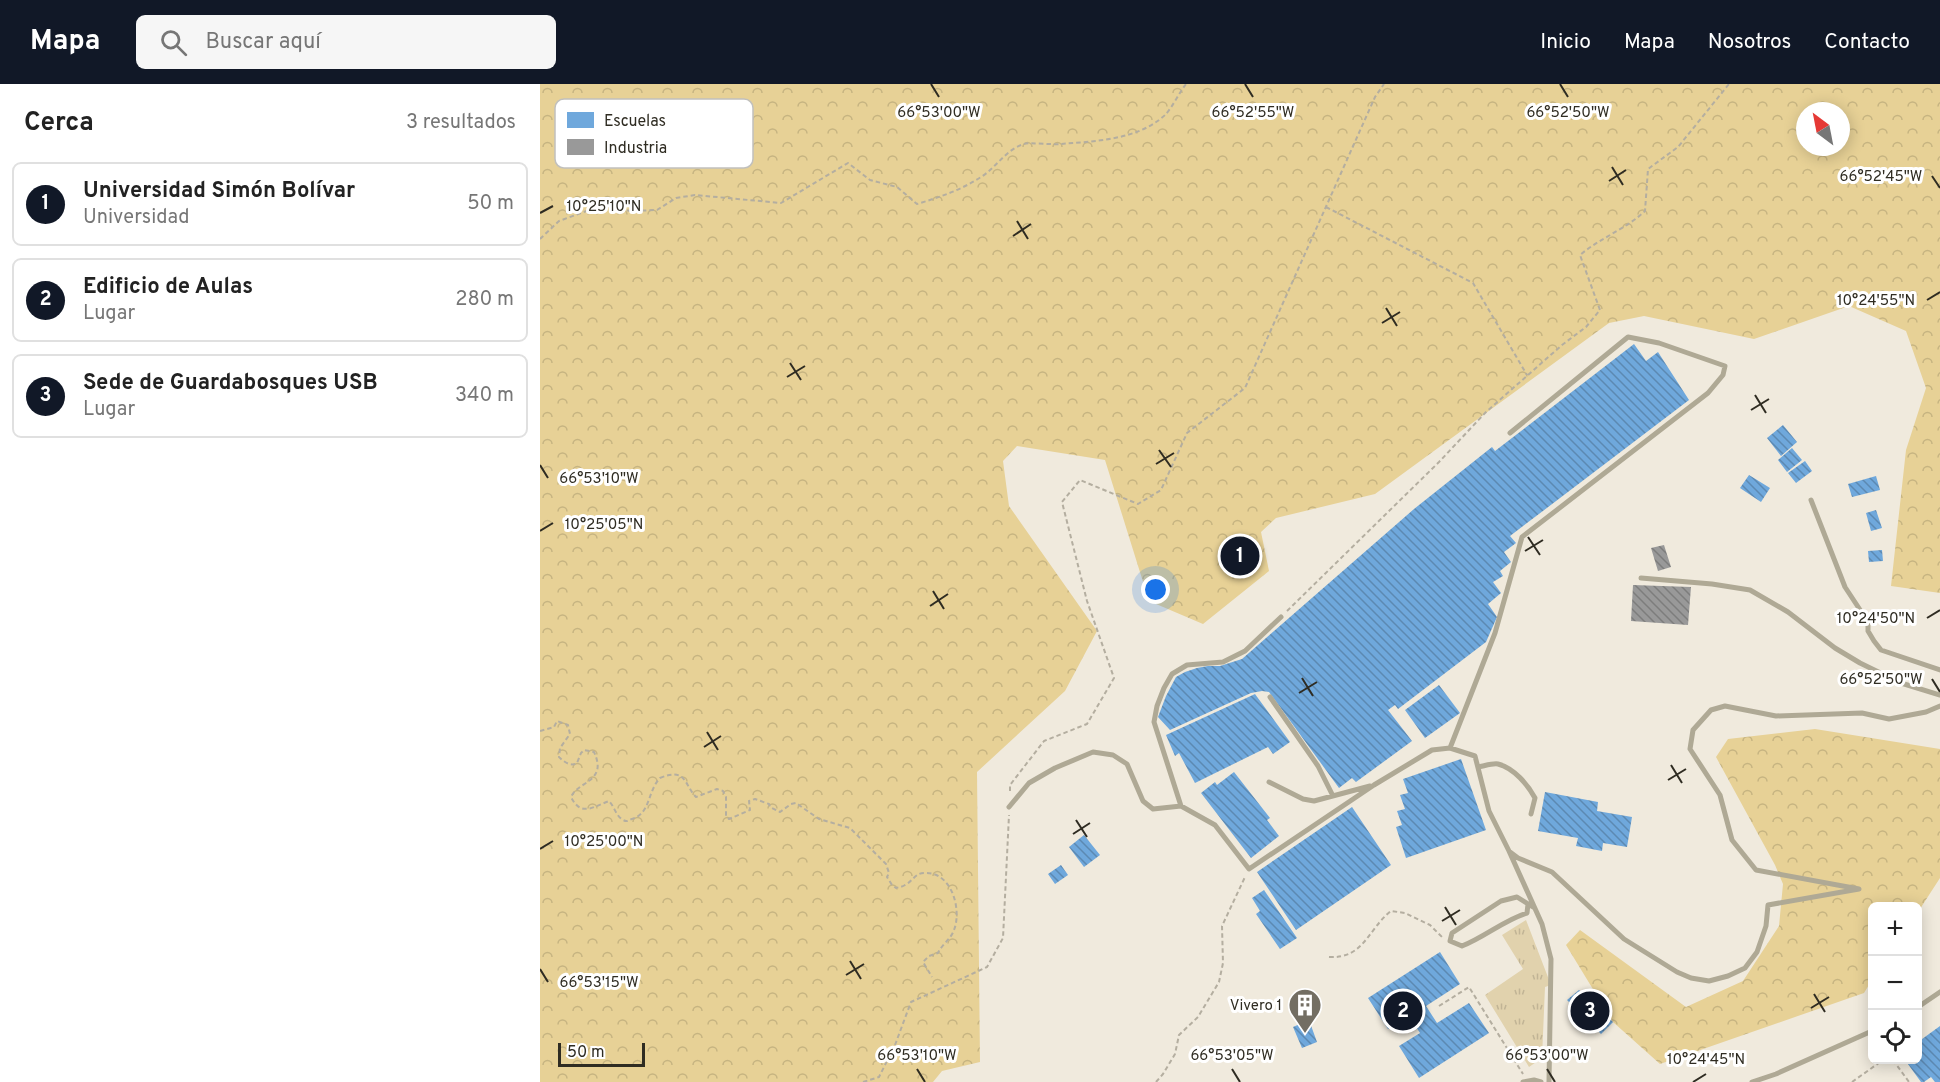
<!DOCTYPE html>
<html lang="es">
<meta charset="utf-8">
<style>
:root{--surface:#fff;--page:#f6f6f6;--text:#222;--muted:#767676;--line:#e0e0e0;--accent:#111827}
body{margin:0;font-family:Overpass,sans-serif;background:var(--page);color:var(--text)}
.controls{position:absolute;right:18px;bottom:18px;display:grid;overflow:hidden;border-radius:9px;box-shadow:0 3px 15px #0003}
.controls button{width:54px;height:54px;display:grid;place-items:center;padding:0;border:0;border-bottom:2px solid var(--line);background:var(--surface);color:var(--text);font:30px sans-serif}
.compass{position:absolute;left:1256px;top:18px;width:54px;height:54px;border-radius:50%;background:var(--surface);box-shadow:0 3px 15px #0003;rotate:328deg}
.scale{position:absolute;left:18px;bottom:15px;width:87px;box-sizing:border-box;padding-left:6px;border:3px solid #2f2c22;border-top:0;font-size:16px;line-height:21px;white-space:nowrap;color:#2f2c22;-webkit-text-stroke:4px #fff;paint-order:stroke}
.you{position:absolute;left:616px;top:506px;width:21px;height:21px;margin:-15px;border:4px solid #fff;border-radius:50%;background:#1a73e8;box-shadow:0 0 0 9px #1a73e833}
.badge{display:grid;place-items:center;width:39px;height:39px;border-radius:50%;background:var(--accent);color:#fff;font-size:20px;font-weight:700}
.pin{position:absolute;translate:-50% -50%;border:3px solid #fff;box-shadow:0 2px 6px #0006}
.list{margin:0;padding:0;list-style:none}
h2{display:flex;justify-content:space-between;align-items:center;height:78px;margin:0;padding:0 24px;font-size:26px}
h2 small{font-size:20px;font-weight:400;color:var(--muted)}
.list li{display:grid;grid-template-columns:39px 1fr auto;gap:18px;align-items:center;box-sizing:border-box;height:84px;margin:0 12px 12px;padding:0 12px;border:2px solid var(--line);border-radius:9px}
.list b{display:block;font-size:22px;white-space:nowrap}
.list p{margin:0;font-size:20px;white-space:nowrap;color:var(--muted)}
.list em{font-size:20px;font-style:normal;color:var(--muted)}
.icon{flex:none;width:33px;height:33px;fill:none;stroke:currentColor;stroke-width:2;stroke-linecap:round;stroke-linejoin:round}
.map{position:relative;flex:none;width:1400px;height:998px;overflow:hidden}
header{display:flex;align-items:center;gap:36px;box-sizing:border-box;height:84px;padding:0 30px;background:var(--accent);color:#fff}
header strong{font-size:28px}
nav{display:flex;gap:33px;margin-inline-start:auto;font-size:21px}
.search{width:420px;height:54px;background:var(--page);display:flex;align-items:center;gap:15px;box-sizing:border-box;padding:0 21px;border-radius:9px;color:var(--muted);font-size:22px}
main{display:flex}
aside{flex:1;background:var(--surface)}
.map>svg:first-child{display:block}
.grass{fill:url(#grass-tufts)}
.forest{fill:url(#forest-crowns);fill-rule:evenodd}
.schools{fill:url(#schools-back-hatch)}
.industry{fill:url(#industry-back-hatch)}
.lines{fill:none;stroke-linecap:round;stroke-linejoin:round}
.path{stroke:#b4aea0;stroke-width:2;stroke-dasharray:4.5 3;stroke-linecap:butt}
.lane{stroke:#afa995;stroke-width:5}
.ticks{fill:none;stroke:#2f2c22;stroke-width:2}
.labels{text-anchor:middle;stroke-width:6;stroke-linejoin:round;paint-order:stroke}
.poi-label{font-size:15px;fill:#2f2c22;stroke:#fff;text-anchor:end}
.key{fill:#fff;stroke:#c1c0bd;stroke-width:1.5}
.key-label{font-size:16px;fill:#2f2c22}
.ticks-label{font-size:15px;text-anchor:middle;fill:#2f2c22;stroke:#fff;stroke-width:6;stroke-linejoin:round;paint-order:stroke}
</style>
<header>
<strong>Mapa</strong>
<div class="search"><svg class="icon" aria-label="search" viewBox="0 0 24 24"><circle cx="10" cy="10" r="6"/><path d="M15 15l6 6"/></svg>Buscar aquí</div>
<nav><a>Inicio</a><a>Mapa</a><a>Nosotros</a><a>Contacto</a></nav>
</header>
<main>
<aside>
<h2>Cerca<small>3 resultados</small></h2>
<ul class="list">
<li><span class="badge">1</span><div><b>Universidad Simón Bolívar</b><p>Universidad</p></div><em>50 m</em></li>
<li><span class="badge">2</span><div><b>Edificio de Aulas</b><p>Lugar</p></div><em>280 m</em></li>
<li><span class="badge">3</span><div><b>Sede de Guardabosques USB</b><p>Lugar</p></div><em>340 m</em></li>
</ul>
</aside>
<div class="map">
<svg width="1400" height="998" viewBox="0 0 1400 998">
<defs>
<pattern id="grass-tufts" width="24" height="20" patternUnits="userSpaceOnUse" patternTransform="scale(1.5)"><rect width="24" height="20" fill="#e1d2ad"/><path d="M3 7l-1-3M5 7V3M7 7l1-3M15 17l-1-3M17 17v-4M19 17l1-3" fill="none" stroke="#c1b495"/></pattern>
<pattern id="forest-crowns" width="20" height="18" patternUnits="userSpaceOnUse" patternTransform="scale(1.5)"><rect width="20" height="18" fill="#e7d196"/><path d="M2 6a3 3 0 1 1 6 0M12 15a3 3 0 1 1 6 0" fill="none" stroke="#c6b481"/></pattern>
<pattern id="schools-back-hatch" width="6" height="6" patternUnits="userSpaceOnUse" patternTransform="scale(1.5)"><rect width="6" height="6" fill="#6fa8dc"/><path d="M-1 5l2 2M0 0l6 6M5-1l2 2" fill="none" stroke="#5c89b2"/></pattern>
<pattern id="industry-back-hatch" width="6" height="6" patternUnits="userSpaceOnUse" patternTransform="scale(1.5)"><rect width="6" height="6" fill="#999"/><path d="M-1 5l2 2M0 0l6 6M5-1l2 2" fill="none" stroke="#7d7d7c"/></pattern>
</defs>
<rect width="100%" height="100%" fill="#f0eadd"/>
<!-- grass -->
<path class="grass" d="M986,836l25,65 -6,2 -3,71 -13,9 -44,-72 38,-26 -21,-34z"/>
<!-- forest -->
<path class="forest" d="M0,0h1400v509l-49,-7 15,-136 20,-62 -20,-57 -57,-25 -95,33 -110,-23 -35,7 -234,171 -99,24 -15,14 8,39 -66,53 -54,-23 -44,-141 -88,-14 -14,15 6,45 88,125 -32,60 -88,81 3,290 -38,9 -9,11h-393zM1265,27h36v36h-36z
M1275,645l125,20v129l-22,34v-6h-46v74l-8,13 -204,71 -47,-42 -47,-77 14,-15 106,77 57,-26 36,-55 4,-42 -8,-19 -59,-108 12,-18z"/>
<!-- schools -->
<path class="schools" d="M1094,260l12,17 12,-9 31,48 -179,136 6,7 -12,9 7,10 -11,9 3,5 -10,6 8,11 -13,11 9,13 -11,25 -88,67 -3,-4 -7,5 24,31 -56,41 -4,-4 -13,10 -70,-96 -7,-1 -11,2 -81,37 -12,-13 8,-21 10,-19 9,-5 12,-4 11,-2h12l22,-7 172,-150 78,-62 3,4z
M1243,341l14,17 -16,14 -14,-18z
M1252,364l10,12 -15,12 -9,-12z
M1265,377l7,10 -16,12 -8,-10z
M1209,391l21,13 -9,14 -21,-14z
M1336,392l4,14 -28,7 -4,-13z
M1336,426l6,18 -11,3 -5,-18z
M1342,466l1,11 -14,1 -1,-11z
M899,601l21,28 -35,25 -20,-28z
M715,610l35,48 -17,12 -5,-7 -73,36 -16,-30 -4,3 -9,-21z
M921,675l25,71 -80,28 -10,-31 6,-2 -5,-14 8,-2 -5,-14 8,-2 -5,-14z
M694,688l36,46 -3,2 12,16 -28,22 -50,-65 14,-11 2,3z
M1005,708l53,10 -1,9 35,6 -5,30 -24,-4 -1,8 -26,-5 2,-8 -40,-7z
M812,723l39,58 -95,65 -39,-58z
M544,751l16,20 -16,12 -15,-20z
M521,781l7,10 -13,9 -7,-10z
M724,806l33,48 -17,11 -24,-35 4,-3 -8,-13z
M900,868l20,32 -34,22 11,17 32,-20 20,30 -70,45 -20,-32 21,-13 -11,-17 -21,13 -20,-31z
M1039,906l34,32 -12,12 -34,-34z
M769,936l8,22 -15,6 -9,-21z
M1400,942v56h-5l-4,-5 -7,5h-3l-16,-22h13v-18z"/>
<!-- industry -->
<path class="industry" d="M1124,461l7,22 -13,4 -7,-23z
M1093,501l58,2 -3,38 -57,-4z"/>
<g class="lines">
<!-- path -->
<path class="path" d="M786,123l147,76 54,92
M0,155l19,-18 44,-16 27,6 27,-1 19,-12 19,-3 86,8 67,-40 22,17 27,7 20,17c23,-7 44,-14 64,-27 16,-10 24,-27 43,-33 6,-2 27,1 37,0 35,-3 77,-4 104,-29 7,-7 14,-22 21,-31
M747,527l152,-149 47,-50 76,-67 24,-18 14,-17 -20,-55c20,-17 46,-26 65,-44l3,-42 30,-22 51,-63
M0,647l14,-4 3,-6 11,4 2,9 -10,14 -1,9c5,5 12,10 18,6l4,-10 3,-3 10,2c14,30 -16,29 -23,45 10,20 22,10 38,4 5,5 7,15 14,19 4,2 4,1 9,-1 19,-6 15,-27 28,-41 27,-11 24,7 36,19l21,-8 6,2 3,6v19l3,3 21,-9 -1,-9 6,-2 14,5 1,3 10,5 11,-8 5,-1 23,16 31,9 36,36 3,9 -2,4 5,8 4,3c3,-1 6,-1 9,-3 8,-4 10,-12 19,-12 28,-2 38,37 30,57 -3,9 -12,14 -16,23l-9,3 -6,6 9,15
M470,707v-6l34,-44 43,-17 27,-46 -27,-77 -25,-99 18,-22 58,24 23,-14 26,-57 58,-45 130,-291 9,-13
M789,873c35,2 39,-28 62,-46l14,2 25,12 12,12
M899,922l30,-19 54,87
M1353,976l16,22
M323,998l16,-5 16,-32 16,-43 76,-35 16,-29 6,-123
M616,998l7,-8 12,-20 4,-19 19,-18 21,-35 4,-19 -1,-37 23,-49
M1312,998l31,-22"/>
<!-- lane -->
<path class="lane" d="M1271,416l34,87 23,35v9l6,10 7,9 59,20
M1101,494l71,6 38,6 38,22 47,36 25,15 41,20 39,12
M741,533l-36,34 -22,11 -36,3 -15,9 -8,14 -7,18 -3,16 27,84 34,19 34,44 125,-84 58,-35 18,-2 25,8 14,55 20,40 33,73 9,35 -2,123
M730,613l48,69 15,30
M910,664l45,-115 27,-96 186,-144 15,-18 2,-9 -66,-23 -31,-6 -118,96
M938,683c6,-1 15,-4 20,-3 16,4 30,21 37,34l-4,16
M729,698l34,17 11,2 56,-15
M469,723l20,-24 26,-15 38,-16 20,3 14,9 16,37 10,8 28,-3
M970,768l8,6 34,14 72,67 53,33 14,6 18,3 19,-5 17,-8 12,-16 9,-26 2,-21 91,-16 -103,-19 -24,-30 -12,-45 -30,-46 3,-19 18,-20 14,-4 51,10 86,-3 27,6 37,-7 14,-6
M988,820l-1,9c-23,7 -42,24 -65,33l-12,-5 2,-8 49,-32 16,-4 16,10
M1378,923l22,-15
M983,998l11,-2 7,2
M1212,998l24,-8 96,-43"/>
</g>
<!-- ticks -->
<path class="ticks" d="M391,0l8,13M705,0l8,13M1020,0l8,13M1072,83l11,18M1392,92l8,12M1069,97l17,-11M0,129l13,-7M477,137l11,18M473,152l18,-12M1387,216l13,-8M846,224l11,18M842,239l18,-11M250,279l11,17M247,293l18,-11M1215,311l11,18M1211,326l18,-11M619,366l12,17M616,380l18,-11M0,381l8,13M0,447l13,-8M988,453l12,18M985,467l18,-11M393,507l11,18M390,522l18,-12M1387,534l13,-8M762,594l11,18M1392,595l8,13M759,609l18,-11M167,648l11,18M164,663l17,-11M1131,681l11,18M1128,696l18,-11M536,736l11,17M533,750l17,-11M0,765l13,-8M905,823l11,18M902,837l18,-11M310,877l11,18M0,885l8,13M306,891l18,-11M1274,910l11,18M1271,924l18,-11M377,985l8,13M692,985l8,13M1007,985l8,13M1153,998l13,-8"/>
<!-- icons -->
<defs>
<symbol id="building-pin" viewBox="-11 -11 22 30"><path d="M0 17L-7.5 6A9.5 9.5 0 1 1 7.5 6Z" fill="#736e63" stroke="#fff"/><path d="M-4-6H4V6H1V3H-1V6H-4ZM-2.5-4.3h1.7v1.8h-1.7ZM.8-4.3h1.7v1.8H.8ZM-2.5-1h1.7V.8h-1.7ZM.8-1h1.7V.8H.8Z" fill="#fff"/></symbol>
</defs>
<g fill-rule="evenodd">
<use href="#building-pin" x="746" y="902" width="38" height="52"/>
</g>
<g class="labels">
<!-- poi labels -->
<g class="poi-label">
<text x="742" y="926">Vivero 1</text>
</g>
</g>
<!-- legend -->
<rect x="15" y="15" width="198" height="69" rx="9" class="key"/>
<rect x="27" y="28" width="27" height="16" fill="#6fa8dc"/>
<rect x="27" y="55" width="27" height="16" fill="#999"/>
<g class="key-label">
<text x="64" y="42">Escuelas</text>
<text x="64" y="69">Industria</text>
</g>
<g class="ticks-label">
<text x="399" y="33">66°53'00"W</text>
<text x="713" y="33">66°52'55"W</text>
<text x="1028" y="33">66°52'50"W</text>
<text x="1341" y="97">66°52'45"W</text>
<text x="64" y="127">10°25'10"N</text>
<text x="1336" y="221">10°24'55"N</text>
<text x="59" y="399">66°53'10"W</text>
<text x="64" y="445">10°25'05"N</text>
<text x="1336" y="539">10°24'50"N</text>
<text x="1341" y="600">66°52'50"W</text>
<text x="64" y="762">10°25'00"N</text>
<text x="59" y="903">66°53'15"W</text>
<text x="377" y="976">66°53'10"W</text>
<text x="692" y="976">66°53'05"W</text>
<text x="1007" y="976">66°53'00"W</text>
<text x="1166" y="980">10°24'45"N</text>
</g>
</svg>
<div class="controls">
<button>+</button>
<button>−</button>
<button><svg class="icon" aria-label="locate" viewBox="0 0 24 24"><circle cx="12" cy="12" r="6"/><path d="M12 2v4M12 18v4M2 12h4M18 12h4"/></svg></button>
</div>
<svg class="compass" viewBox="-18 -18 36 36"><path d="M0-13l5 13h-10z" fill="#e53935"/><path d="M0 13l5-13h-10z" fill="#767676"/></svg>
<div class="scale">50 m</div>
<div class="you"></div>
<div class="pin badge" style="left:700px;top:472px">1</div>
<div class="pin badge" style="left:863px;top:927px">2</div>
<div class="pin badge" style="left:1050px;top:927px">3</div>
</div>
</main>
